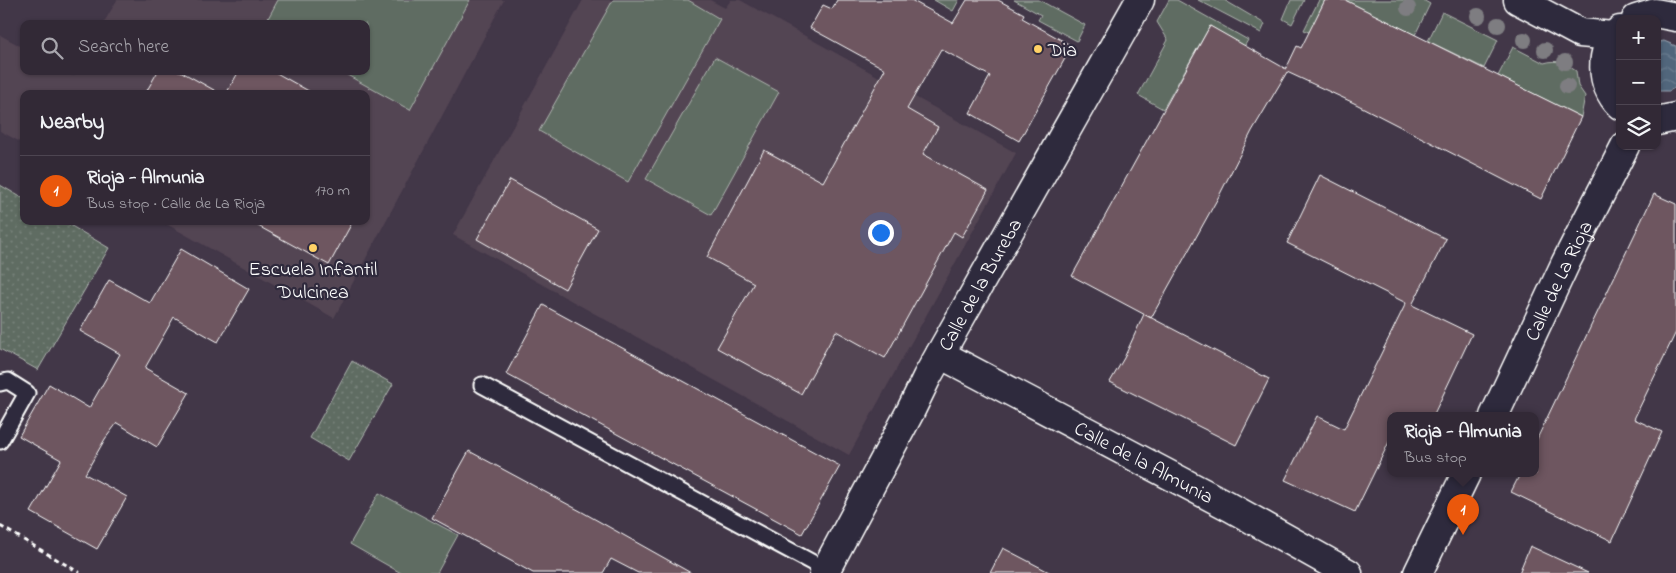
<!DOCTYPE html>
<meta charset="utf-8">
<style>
:root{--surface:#322936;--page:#3a313e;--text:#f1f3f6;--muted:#a8a6ad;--line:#4d4551;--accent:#ea580c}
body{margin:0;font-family:"Indie Flower",sans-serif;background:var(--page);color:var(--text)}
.controls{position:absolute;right:15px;top:15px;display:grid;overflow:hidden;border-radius:10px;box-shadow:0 1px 4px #0004}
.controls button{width:45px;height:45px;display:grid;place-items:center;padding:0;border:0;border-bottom:1px solid var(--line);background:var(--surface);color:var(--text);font:25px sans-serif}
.you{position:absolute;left:880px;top:232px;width:18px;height:18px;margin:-12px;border:4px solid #fff;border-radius:50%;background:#1a73e8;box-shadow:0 0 0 8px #1a73e833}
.badge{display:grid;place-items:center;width:32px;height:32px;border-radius:50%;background:var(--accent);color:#fff;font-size:16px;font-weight:700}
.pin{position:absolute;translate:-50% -41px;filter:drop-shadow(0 1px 2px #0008)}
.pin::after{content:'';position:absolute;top:26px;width:18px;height:15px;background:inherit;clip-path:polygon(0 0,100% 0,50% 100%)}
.popup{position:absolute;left:1387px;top:412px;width:152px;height:65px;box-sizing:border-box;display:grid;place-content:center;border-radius:10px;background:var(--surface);filter:drop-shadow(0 1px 4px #0005);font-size:16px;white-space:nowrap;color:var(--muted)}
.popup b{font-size:19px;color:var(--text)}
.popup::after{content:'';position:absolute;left:50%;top:100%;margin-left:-10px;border:10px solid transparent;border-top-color:var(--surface)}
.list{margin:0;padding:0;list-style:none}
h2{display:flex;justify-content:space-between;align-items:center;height:65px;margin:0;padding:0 20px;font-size:21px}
h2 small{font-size:16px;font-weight:400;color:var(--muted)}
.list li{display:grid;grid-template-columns:32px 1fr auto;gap:15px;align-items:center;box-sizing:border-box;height:70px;padding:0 20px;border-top:1px solid var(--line)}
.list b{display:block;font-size:19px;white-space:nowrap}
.list p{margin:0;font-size:16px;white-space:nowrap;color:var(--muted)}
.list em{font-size:16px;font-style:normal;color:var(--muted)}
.icon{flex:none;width:28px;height:28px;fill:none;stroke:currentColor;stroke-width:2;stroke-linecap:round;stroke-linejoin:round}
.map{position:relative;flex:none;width:1676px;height:573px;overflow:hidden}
.search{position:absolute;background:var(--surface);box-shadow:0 1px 4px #0004;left:20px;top:20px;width:350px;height:55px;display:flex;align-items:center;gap:12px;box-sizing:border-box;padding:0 18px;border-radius:10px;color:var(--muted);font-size:19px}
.panel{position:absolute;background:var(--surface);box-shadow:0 1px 4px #0004;left:20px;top:90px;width:350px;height:135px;border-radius:10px}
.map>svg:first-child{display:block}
.built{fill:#534453}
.green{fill:#5f6c62;stroke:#afb6b0}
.park{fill:url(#park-dots);stroke:#afb6b0}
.water{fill:url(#water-waves);stroke:#97a3b0}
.building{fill:#6e5660;stroke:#fff}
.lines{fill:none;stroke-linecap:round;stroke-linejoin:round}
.lane-casing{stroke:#fff;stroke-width:19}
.street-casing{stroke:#fff;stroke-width:31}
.path{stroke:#fff;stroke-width:3;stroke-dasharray:5 4;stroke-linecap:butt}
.lane{stroke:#2f2a3d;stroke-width:15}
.street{stroke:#2f2a3d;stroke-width:28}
.tree{fill:#7e7d81}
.poi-dot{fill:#ffd166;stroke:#2f2a3d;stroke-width:2}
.labels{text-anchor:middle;stroke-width:4.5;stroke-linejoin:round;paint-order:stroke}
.poi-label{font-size:20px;fill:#fff;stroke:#2f2a3d;text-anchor:start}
.street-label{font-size:20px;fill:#fff;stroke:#2f2a3d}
</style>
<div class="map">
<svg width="1676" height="573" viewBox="0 0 1676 573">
<defs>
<pattern id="park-dots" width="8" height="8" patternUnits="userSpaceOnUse" patternTransform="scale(1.25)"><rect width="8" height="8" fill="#5f6c62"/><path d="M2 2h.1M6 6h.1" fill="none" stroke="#77827a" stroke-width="1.8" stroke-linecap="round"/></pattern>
<pattern id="water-waves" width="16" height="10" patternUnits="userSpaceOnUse" patternTransform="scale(1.25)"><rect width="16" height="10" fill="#51667c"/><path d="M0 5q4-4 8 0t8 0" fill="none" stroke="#6b7d90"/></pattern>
</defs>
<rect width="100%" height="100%" fill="#423748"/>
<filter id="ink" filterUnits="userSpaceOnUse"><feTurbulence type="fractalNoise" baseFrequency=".02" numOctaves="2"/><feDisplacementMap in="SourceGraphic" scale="10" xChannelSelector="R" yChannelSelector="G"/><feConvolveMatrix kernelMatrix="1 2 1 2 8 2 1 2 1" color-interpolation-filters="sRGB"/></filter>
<g filter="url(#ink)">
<!-- built -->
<path class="built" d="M117,0h387l-170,318 -173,-97h205v-127h-342v50l-24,-13v-96l24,13v23h41l9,5 3,-5h289v-47h-263z
M583,0h127l15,8 6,-8h9l276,153 -167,302 -396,-220z"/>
<!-- green -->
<path class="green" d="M278,0h192l-60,110 -70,-39h26v-47h-101z
M613,0h75l32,19 -92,163 -89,-51z
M934,0h25l-6,11z
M1014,0h25l46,25 -8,16 -39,-21 3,-5z
M1169,0h8l71,40 -15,25v-25l-23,-14 -47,83 -25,-14 30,-55 -11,-18z
M1198,0h26l41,24 -4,9z
M1291,0h13l-12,24 -9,-5z
M1319,0h6l-7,15 9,25 -23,-10z
M1345,0h78l7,4 -15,31z
M1442,12l56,28 -14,28 -56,-27z
M1513,47l31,16c14,-4 20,0 32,8l2,15 7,10 -4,21 -83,-41z
M715,57l64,35 -68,123 -65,-36z
M379,493l79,42 -21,38h-36l-51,-29z"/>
<!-- park -->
<path class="park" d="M0,185l24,14v22h39l46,27 -71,122 -38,-21z
M352,361l41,23 -44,77 -39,-23z"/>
<!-- water -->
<path class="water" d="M1664,41l12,5v41l-7,4h-12v-49z"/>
<!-- building -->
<path class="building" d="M837,0h74l42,23 14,-23h31l26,14 -2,4 50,28 -53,95 -49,-28 20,-37 -49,-27 -34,60 31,18 -15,27 65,36 -26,47 -8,-5 -69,126 -49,-27 -35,63 -84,-46 37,-65 -47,-26 57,-107 59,32 62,-113 -75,-41 13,-23 9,4z
M1325,0h20l236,117 -40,82 -187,-96 -67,-31 -35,59 -33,65 -68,122 -79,-42 138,-250 76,43 11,-23 4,2z
M158,71h22l41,23h-76z
M239,71h34l41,23h-88z
M1320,175l126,64 -34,66 60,29 -39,82h-43v24l-35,72 -70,-32 32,-64 27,13 62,-126 -119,-60z
M510,180l88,49 -33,60 -88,-50z
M1654,194l22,10v128l-42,87 28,13 -50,109 -101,-49 9,-18h16v-33z
M249,221h104l-24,44z
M181,249l68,40 -31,53 -44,-25 -29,51 44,25 -32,54 -40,-24 -12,16 -20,35 42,23 -30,52 -66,-37 30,-52 -42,-24 30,-52 40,24 31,-54 -40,-23 29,-51 41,23z
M543,305l297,161 -38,68 -296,-160z
M1144,314l125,65 -33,66 -126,-63 14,-24z
M469,451l115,62 107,60h-53l-27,-14 -8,14h-70l-101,-55z
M1530,546l58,27h-69z
M1003,548l48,25h-61z"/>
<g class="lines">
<defs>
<path id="lane" d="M0,383l8,-2 19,12 -27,48
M482,385l344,185"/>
<g id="street">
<path d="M1518,0l62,33 33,3"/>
<path d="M1636,19l19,-6 21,4"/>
<path d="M1620,30c-22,19 -20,55 0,75"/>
<path d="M1657,121l19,-4"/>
<path id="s1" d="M940,354l290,153 118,66"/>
<path id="s2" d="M1494,416l72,-154 59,-116"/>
<path id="s3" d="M824,573l86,-161 17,-35 213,-377"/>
<path d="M1418,573l48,-99"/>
</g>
</defs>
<!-- lane casing -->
<use href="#lane" class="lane-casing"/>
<!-- street casing -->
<use href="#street" class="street-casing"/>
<!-- path -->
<path class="path" d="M0,526l80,47"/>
<!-- lane -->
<use href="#lane" class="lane"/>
<!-- street -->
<use href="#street" class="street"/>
</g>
<!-- trees -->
<g class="tree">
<circle cx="1408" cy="8" r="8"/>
<circle cx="1478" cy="16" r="8"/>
<circle cx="1498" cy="25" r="8"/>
<circle cx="1524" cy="40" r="8"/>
<circle cx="1545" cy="50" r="8"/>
<circle cx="1565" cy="62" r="8"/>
<circle cx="1567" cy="86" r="8"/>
</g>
</g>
<!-- markers -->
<g class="poi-dot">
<circle cx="1038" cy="49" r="5"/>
<circle cx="313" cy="248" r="5"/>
</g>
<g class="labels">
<!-- poi labels -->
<g class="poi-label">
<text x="1048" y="56">Dia</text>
<text x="313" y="275" text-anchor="middle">Escuela Infantil<tspan x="313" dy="23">Dulcinea</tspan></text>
</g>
<!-- street labels -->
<g class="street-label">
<text dy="7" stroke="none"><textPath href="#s2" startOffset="150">Calle de La Rioja</textPath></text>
<text dy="7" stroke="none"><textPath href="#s3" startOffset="328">Calle de la Bureba</textPath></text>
<text dy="7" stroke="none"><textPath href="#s1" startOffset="231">Calle de la Almunia</textPath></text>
</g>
</g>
</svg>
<div class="controls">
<button>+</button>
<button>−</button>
<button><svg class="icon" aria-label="layers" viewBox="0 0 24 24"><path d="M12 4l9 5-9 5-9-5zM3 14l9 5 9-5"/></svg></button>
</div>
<div class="you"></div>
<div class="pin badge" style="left:1463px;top:535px">1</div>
<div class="popup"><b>Rioja - Almunia</b>Bus stop</div>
<div class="search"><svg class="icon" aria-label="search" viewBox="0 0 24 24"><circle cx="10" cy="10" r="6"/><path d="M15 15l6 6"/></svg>Search here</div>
<section class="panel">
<h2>Nearby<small></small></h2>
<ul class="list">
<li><span class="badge">1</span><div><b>Rioja - Almunia</b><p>Bus stop · Calle de La Rioja</p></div><em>170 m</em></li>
</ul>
</section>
</div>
